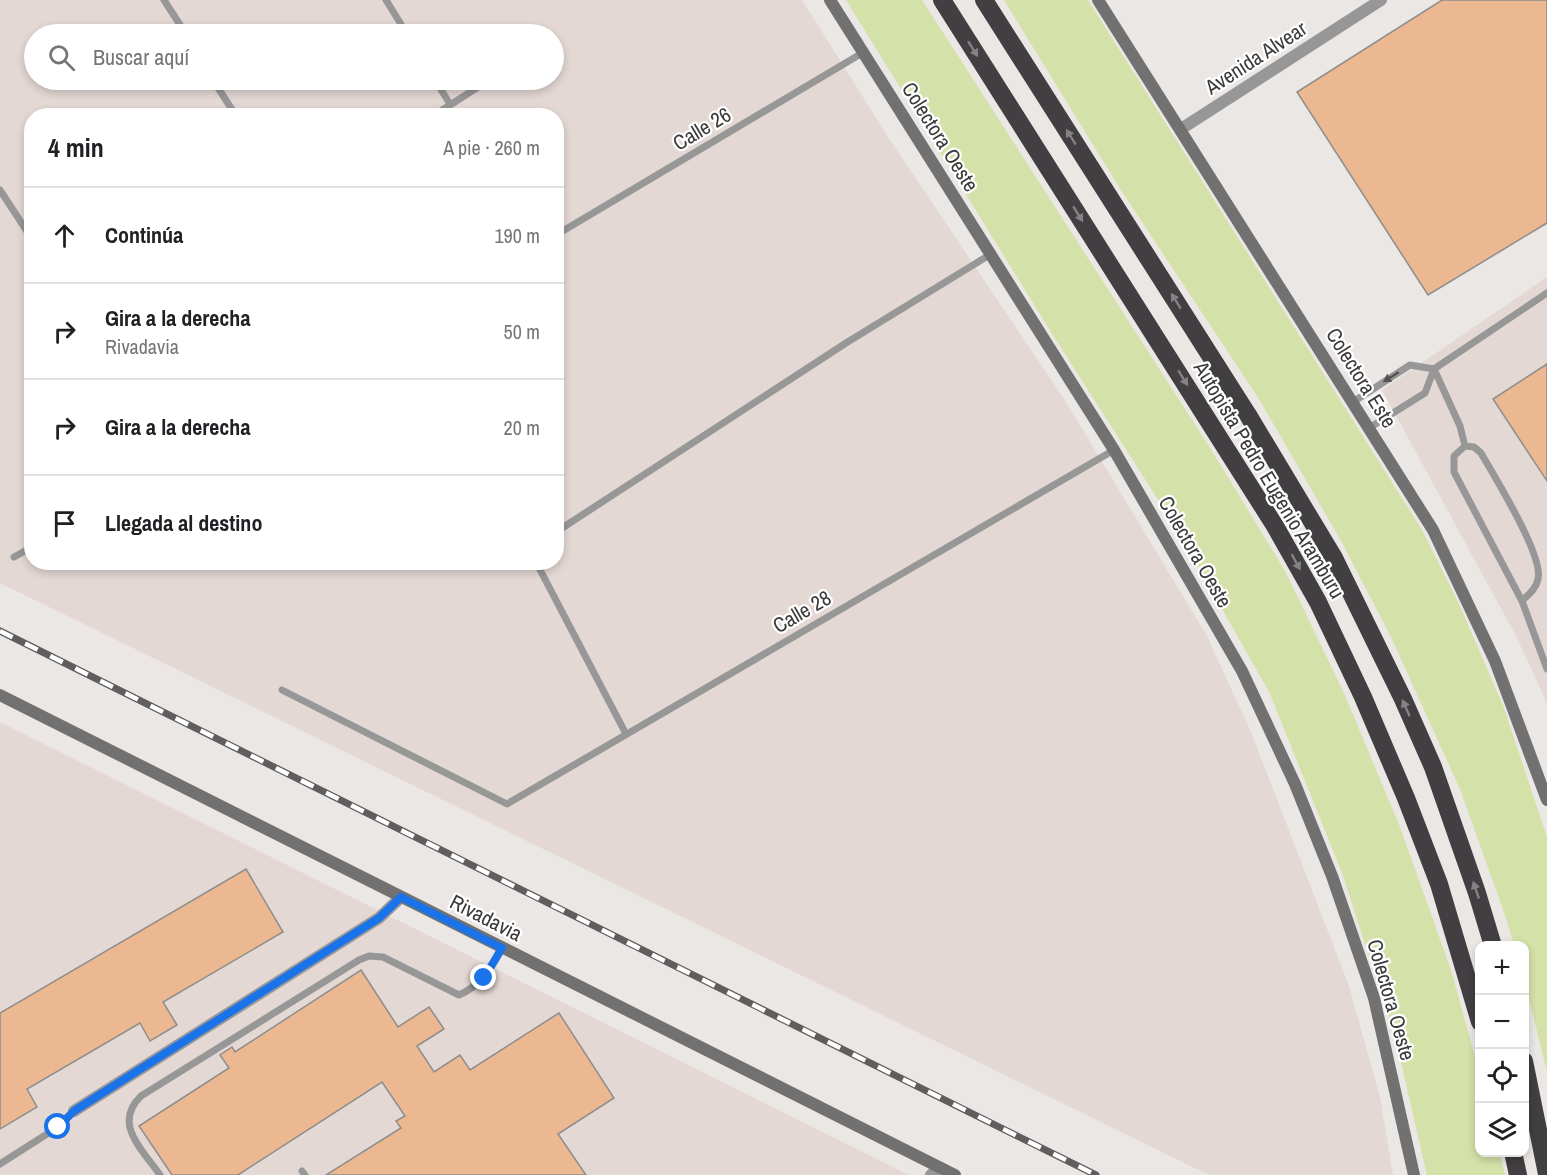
<!DOCTYPE html>
<html lang="es">
<meta charset="utf-8">
<style>
:root{--surface:#fff;--page:#f6f6f6;--text:#202124;--muted:#757577;--line:#e0e0e0}
body{margin:0;font-family:"Archivo Narrow",sans-serif;background:var(--page);color:var(--text)}
.controls{position:absolute;right:18px;bottom:18px;display:grid;overflow:hidden;border-radius:12px;box-shadow:0 3px 9px #0003}
.controls button{width:54px;height:54px;display:grid;place-items:center;padding:0;border:0;border-bottom:2px solid var(--line);background:var(--surface);color:var(--text);font:30px sans-serif}
.stop{position:absolute;width:18px;height:18px;margin:-14px;border:4px solid #1a73e8;border-radius:50%;background:#fff}
.stop.end{background:#1a73e8;border-color:#fff;box-shadow:0 2px 6px #0008}
.list{margin:0;padding:0;list-style:none}
h2{display:flex;justify-content:space-between;align-items:center;height:78px;margin:0;padding:0 24px;font-size:26px}
h2 small{font-size:20px;font-weight:400;color:var(--muted)}
.list li{display:grid;grid-template-columns:39px 1fr auto;gap:18px;align-items:center;box-sizing:border-box;height:96px;padding:0 24px;border-top:2px solid var(--line)}
.list b{display:block;font-size:22px;white-space:nowrap}
.list p{margin:0;font-size:20px;white-space:nowrap;color:var(--muted)}
.list em{font-size:20px;font-style:normal;color:var(--muted)}
.icon{flex:none;width:33px;height:33px;fill:none;stroke:currentColor;stroke-width:2;stroke-linecap:round;stroke-linejoin:round}
.map{position:relative;flex:none;width:1547px;height:1175px;overflow:hidden}
.search{position:absolute;background:var(--surface);box-shadow:0 3px 9px #0003;left:24px;top:24px;width:540px;height:66px;display:flex;align-items:center;gap:15px;box-sizing:border-box;padding:0 21px;border-radius:33px;color:var(--muted);font-size:22px}
.panel{position:absolute;background:var(--surface);box-shadow:0 3px 9px #0003;left:24px;top:108px;width:540px;height:462px;border-radius:24px}
.map>svg:first-child{display:block}
.built{fill:#e4d8d4;fill-rule:evenodd}
.green{fill:#d4e1a8}
.building{fill:#ebb891;stroke:#8f8d8b;stroke-width:1.5}
.lines{fill:none;stroke-linecap:round;stroke-linejoin:round}
.lane{stroke:#989798;stroke-width:7}
.street{stroke:#989798;stroke-width:12}
.secondary{stroke:#727172;stroke-width:12}
.highway{stroke:#413f41;stroke-width:18}
.rail-casing{stroke:#5f5d5d;stroke-width:7}
.rail{stroke:#fff;stroke-width:4.5;stroke-dasharray:14;stroke-linecap:butt}
.oneway{fill:#848284}
.oneway2{fill:#535152}
.route{stroke:#1a73e8;stroke-width:8}
.labels{text-anchor:middle;stroke-width:4.5;stroke-linejoin:round;paint-order:stroke}
.street-label{font-size:21px;fill:#3c3a3a;stroke:#fff}
</style>
<div class="map">
<svg width="1547" height="1175" viewBox="0 0 1547 1175">
<rect width="100%" height="100%" fill="#eae7e5"/>
<!-- built -->
<path class="built" d="M0,0h802l86,137 178,265 141,234 44,96 98,254 31,111 13,78h-184l-1209,-592zM34,34h520v46h-520zM32,116h524v446h-524z
M1547,277v426l-31,-67 -134,-246z
M0,722l909,453h-909z"/>
<!-- green -->
<path class="green" d="M846,0h76l290,451 73,120 59,122 56,134 51,143 28,101 1,81 20,1 5,22h-78l-33,-143 -52,-159 -72,-179 -90,-160 -129,-202z
M1004,0h84l334,530 37,74 45,104 43,129v235l-22,-89 -1,-37 -10,-1 -8,-27 -46,-129 -70,-154 -51,-98 -80,-138 -140,-212z"/>
<!-- building -->
<path class="building" d="M1442,0h105v223l-119,72 -131,-203z
M1547,364v117l-54,-82z
M246,869l37,63 -120,70 14,23 -27,16 -10,-18 -113,66 10,18 -37,22v-116z
M361,970l37,57 31,-20 15,22 -27,17 17,26 26,-17 10,15 89,-57 55,85 -56,36 28,41h-260l75,-47 -5,-7 9,-5 -23,-34 -144,93h-66l-33,-49 90,-58 -9,-13 12,-8 3,5z"/>
<g class="lines">
<!-- lane -->
<path class="lane" d="M164,0l22,34
M386,0l21,34
M213,80l23,36
M435,80l15,24
M433,116l56,-36
M0,190l32,49
M556,235l308,-183
M1434,369l26,57 5,20
M1353,402l57,-37 24,4
M1369,428l56,-35 9,-24 113,-76
M1465,446l-11,10v16l68,129 25,68
M1465,446l9,1 7,6c13,23 63,103 57,126 -2,10 -9,15 -16,22
M556,532l290,-189 145,-89
M14,557l18,-10
M536,562l90,172
M282,690l225,114 607,-354
M0,1164l58,-37 16,-16
M302,1171l3,4
M160,1175c-17,-25 -48,-51 -19,-79l218,-136 10,-4 14,1 76,38c21,-9 33,-27 43,-47"/>
<!-- street -->
<path class="street" d="M1181,129l200,-129
M74,1111l305,-193 22,-21
M931,1175l8,-8"/>
<!-- secondary -->
<path class="secondary" d="M830,0l284,450 128,221 53,113 37,92 42,122 40,177
M1098,0l335,530 62,131 52,139
M0,695l955,480"/>
<!-- highway -->
<path class="highway" d="M942,0l333,526 43,76 45,95 43,101 33,86 41,138
M984,0l264,415 86,143 69,141 30,68 44,126 16,53
M1524,1061l23,113
M1513,1152l5,23"/>
<defs>
<path id="rail" d="M0,631l1096,544"/>
</defs>
<!-- rail casing -->
<use href="#rail" class="rail-casing"/>
<!-- rail -->
<use href="#rail" class="rail"/>
</g>
<!-- one-way arrows -->
<defs><path id="oneway-solid" d="M-6-.8H1V-3.2L6.5 0L1 3.2V.8H-6Z" transform="scale(1.5)"/></defs>
<g class="oneway">
<use href="#oneway-solid" transform="translate(973 49) rotate(58)"/>
<use href="#oneway-solid" transform="translate(1071 137) rotate(-122)"/>
<use href="#oneway-solid" transform="translate(1078 214) rotate(58)"/>
<use href="#oneway-solid" transform="translate(1176 301) rotate(-122)"/>
<use href="#oneway-solid" transform="translate(1183 378) rotate(58)"/>
<use href="#oneway-solid" transform="translate(1296 562) rotate(61)"/>
<use href="#oneway-solid" transform="translate(1406 708) rotate(-114)"/>
<use href="#oneway-solid" transform="translate(1476 890) rotate(-109)"/>
</g>
<use class="oneway2" href="#oneway-solid" transform="translate(1391 377) rotate(148)"/>
<g class="lines">
<!-- route -->
<path class="route" d="M58,1127l16,-16 305,-193 22,-21 101,51 -18,30"/>
</g>
<g class="labels">
<!-- street labels -->
<g class="street-label">
<text transform="translate(1256 58) rotate(-33)" y="7">Avenida Alvear</text>
<text transform="translate(702 129) rotate(-31)" y="7">Calle 26</text>
<text transform="translate(940 137) rotate(58)" y="7">Colectora Oeste</text>
<text transform="translate(1361 378) rotate(58)" y="7">Colectora Este</text>
<text transform="translate(1269 480) rotate(59)" y="7">Autopista Pedro Eugenio Aramburu</text>
<text transform="translate(1195 552) rotate(60)" y="7">Colectora Oeste</text>
<text transform="translate(802 612) rotate(-30)" y="7">Calle 28</text>
<text transform="translate(486 918) rotate(27)" y="7">Rivadavia</text>
<text transform="translate(1391 1000) rotate(74)" y="7">Colectora Oeste</text>
</g>
</g>
</svg>
<div class="controls">
<button>+</button>
<button>−</button>
<button><svg class="icon" aria-label="locate" viewBox="0 0 24 24"><circle cx="12" cy="12" r="6"/><path d="M12 2v4M12 18v4M2 12h4M18 12h4"/></svg></button>
<button><svg class="icon" aria-label="layers" viewBox="0 0 24 24"><path d="M12 4l9 5-9 5-9-5zM3 14l9 5 9-5"/></svg></button>
</div>
<div class="stop" style="left:58px;top:1127px"></div>
<div class="stop end" style="left:484px;top:978px"></div>
<div class="search"><svg class="icon" aria-label="search" viewBox="0 0 24 24"><circle cx="10" cy="10" r="6"/><path d="M15 15l6 6"/></svg>Buscar aquí</div>
<section class="panel">
<h2>4 min<small>A pie · 260 m</small></h2>
<ul class="list">
<li><svg class="icon" aria-label="ahead" viewBox="0 0 24 24"><path d="M12 20V5M6 11l6-6 6 6"/></svg><div><b>Continúa</b></div><em>190 m</em></li>
<li><svg class="icon" aria-label="right" viewBox="0 0 24 24"><path d="M7 20v-9h11M14 6l5 5-5 5"/></svg><div><b>Gira a la derecha</b><p>Rivadavia</p></div><em>50 m</em></li>
<li><svg class="icon" aria-label="right" viewBox="0 0 24 24"><path d="M7 20v-9h11M14 6l5 5-5 5"/></svg><div><b>Gira a la derecha</b></div><em>20 m</em></li>
<li><svg class="icon" aria-label="arrive" viewBox="0 0 24 24"><path d="M6 21V4h12l-3 4 3 4H6"/></svg><div><b>Llegada al destino</b></div></li>
</ul>
</section>
</div>
